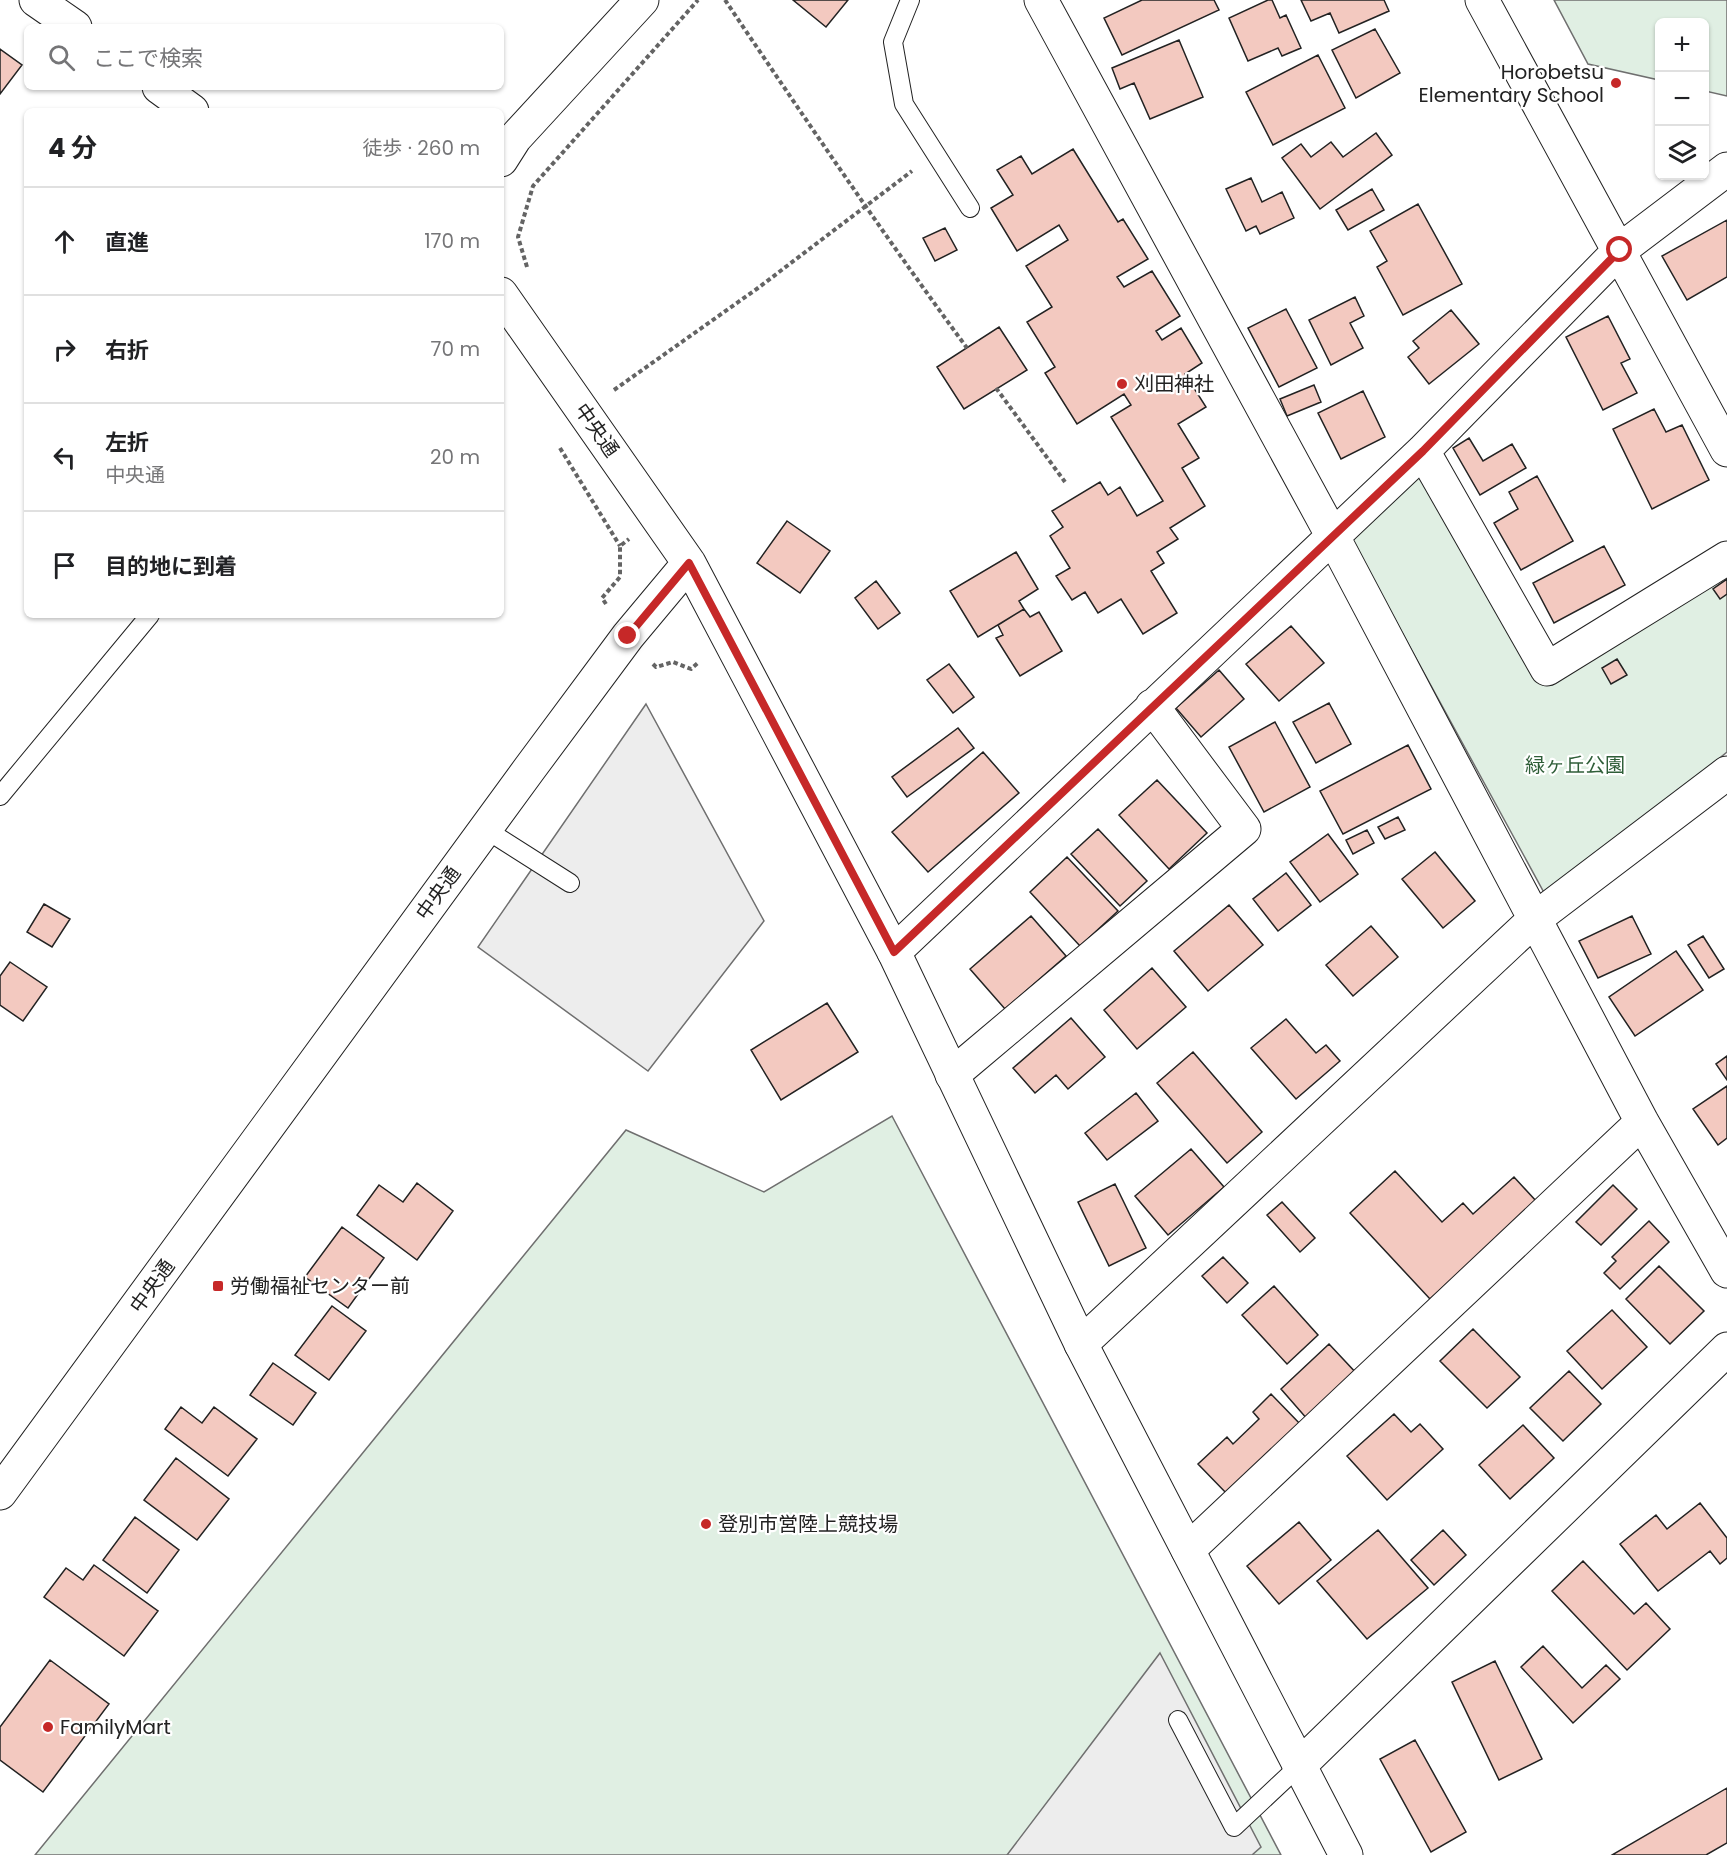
<!DOCTYPE html>
<html lang="ja">
<meta charset="utf-8">
<style>
:root{--surface:#fff;--page:#f2f2f2;--text:#202124;--muted:#757577;--line:#e0e0e0}
body{margin:0;font-family:Poppins,"Noto Sans JP",sans-serif;background:var(--page);color:var(--text)}
.controls{position:absolute;right:18px;top:18px;display:grid;overflow:hidden;border-radius:9px;box-shadow:0 2px 4px #0004}
.controls button{width:54px;height:54px;display:grid;place-items:center;padding:0;border:0;border-bottom:2px solid var(--line);background:var(--surface);color:var(--text);font:30px sans-serif}
.stop{position:absolute;width:18px;height:18px;margin:-14px;border:4px solid #c62828;border-radius:50%;background:#fff}
.stop.end{background:#c62828;border-color:#fff;box-shadow:0 2px 6px #0008}
.list{margin:0;padding:0;list-style:none}
h2{display:flex;justify-content:space-between;align-items:center;height:78px;margin:0;padding:0 24px;font-size:26px}
h2 small{font-size:20px;font-weight:400;color:var(--muted)}
.list li{display:grid;grid-template-columns:39px 1fr auto;gap:18px;align-items:center;box-sizing:border-box;height:108px;padding:0 24px;border-top:2px solid var(--line)}
.list b{display:block;font-size:22px;white-space:nowrap}
.list p{margin:0;font-size:20px;white-space:nowrap;color:var(--muted)}
.list em{font-size:20px;font-style:normal;color:var(--muted)}
.icon{flex:none;width:33px;height:33px;fill:none;stroke:currentColor;stroke-width:2;stroke-linecap:round;stroke-linejoin:round}
.map{position:relative;flex:none;width:1727px;height:1855px;overflow:hidden}
.search{position:absolute;background:var(--surface);box-shadow:0 2px 4px #0004;left:24px;top:24px;width:480px;height:66px;display:flex;align-items:center;gap:15px;box-sizing:border-box;padding:0 21px;border-radius:9px;color:var(--muted);font-size:22px}
.panel{position:absolute;background:var(--surface);box-shadow:0 2px 4px #0004;left:24px;top:108px;width:480px;height:510px;border-radius:9px}
.map>svg:first-child{display:block}
.green{fill:#e0efe3;stroke:#6f6f6f;stroke-width:1.5}
.parking{fill:#ededed;stroke:#6f6f6f;stroke-width:1.5}
.building{fill:#f3c9c0;stroke:#222;stroke-width:1.5}
.lines{fill:none;stroke-linecap:round;stroke-linejoin:round}
.service-casing{stroke:#222;stroke-width:20}
.minor-casing{stroke:#222;stroke-width:35}
.tertiary-casing{stroke:#222;stroke-width:35}
.path{stroke:#646464;stroke-width:4;stroke-dasharray:4.5 3;stroke-linecap:butt}
.service{stroke:#fff;stroke-width:18}
.minor{stroke:#fff;stroke-width:33}
.tertiary{stroke:#fff;stroke-width:33}
.route{stroke:#c62828;stroke-width:8}
.poi-dot{fill:#c62828;stroke:#fff;stroke-width:2}
.labels{text-anchor:middle;stroke-width:4.5;stroke-linejoin:round;paint-order:stroke}
.poi-label{font-size:20px;fill:#222;stroke:#fff;text-anchor:start}
.street-label{font-size:20px;fill:#222;stroke:#fff}
.park-label{font-size:20px;fill:#2f5e38;stroke:#fff}
</style>
<div class="map">
<svg width="1727" height="1855" viewBox="0 0 1727 1855">
<rect width="100%" height="100%" fill="#fff"/>
<!-- green -->
<path class="green" d="M1554,0h173v96l-22,-5 -1,-69h-44l-1,58 -71,-16z
M1427,467l119,217 181,-116v184l-180,146 -195,-357z
M892,1116l389,739h-1246l591,-725 138,62z"/>
<!-- parking -->
<path class="parking" d="M646,704l118,217 -116,150 -170,-124z
M1160,1653l101,194 -9,8h-245z"/>
<!-- building -->
<path class="building" d="M793,0h55l-22,27z
M1142,0h72l5,10 -97,45 -18,-37z
M1268,0h4l8,18 6,-3 15,33 -19,8 -4,-8 -30,13 -19,-43z
M1301,0h83l5,11 -50,22 -9,-20 -19,8z
M1375,29l25,44 -44,25 -24,-48z
M1179,40l24,57 -53,22 -16,-36 -14,6 -8,-21z
M0,49l22,16 -22,29z
M1318,55l27,53 -72,37 -27,-53z
M1376,133l16,22 -72,54 -38,-51 19,-14 10,13 20,-15 12,15z
M1073,149l45,73 5,-3 25,40 -31,18 7,10 28,-16 28,45 -24,15 6,9 19,-12 21,35 -17,11 21,33 -28,17 21,34 -17,10 23,38 -35,22 8,11 -21,13 7,11 -13,8 26,42 -34,21 -22,-35 -23,14 -13,-21 -13,8 -16,-24 14,-8 -20,-32 13,-9 -11,-16 48,-29 8,13 12,-8 17,29 26,-15 -52,-84 20,-12 -7,-11 -47,30 -32,-51 10,-6 -28,-45 25,-15 -26,-41 42,-26 -9,-15 -42,26 -26,-43 22,-13 -16,-25 24,-14 11,18z
M1251,178l11,24 20,-10 12,26 -34,16 -4,-8 -10,5 -20,-42z
M1372,189l12,21 -36,20 -12,-20z
M1418,204l44,80 -59,31 -26,-48 10,-6 -17,-30z
M1727,220v57l-40,23 -25,-44z
M945,228l12,22 -22,11 -12,-23z
M1355,297l9,19 -14,7 13,25 -32,17 -22,-45z
M1286,309l31,59 -38,19 -31,-59z
M1451,310l28,34 -50,40 -21,-27 11,-9 -6,-7z
M1608,316l22,43 -9,4 16,30 -34,17 -37,-73z
M999,327l28,43 -63,39 -27,-42z
M1314,385l7,17 -34,14 -7,-17z
M1363,391l22,46 -44,22 -23,-46z
M1654,409l12,23 16,-7 27,55 -57,29 -39,-80z
M1469,438l14,23 29,-17 14,24 -46,27 -27,-47z
M1537,476l36,65 -52,29 -27,-47 24,-14 -9,-17z
M787,521l43,30 -30,42 -43,-30z
M1604,546l21,39 -71,38 -21,-40z
M1016,552l22,37 -19,12 5,8 -46,28 -28,-46z
M1727,579v15l-7,5 -7,-10z
M876,581l24,32 -22,16 -23,-31z
M1024,609l6,8 9,-5 23,39 -42,25 -24,-38 7,-3 -5,-10z
M1291,626l33,37 -45,38 -33,-37z
M1617,659l10,16 -16,9 -9,-16z
M949,664l25,33 -21,16 -26,-33z
M1219,670l25,29 -43,38 -25,-29z
M1329,703l22,41 -35,19 -23,-41z
M1275,722l35,65 -46,25 -35,-65z
M958,728l16,20 -67,49 -15,-20z
M1408,745l23,44 -88,45 -23,-43z
M983,752l36,41 -91,79 -36,-40z
M1157,780l50,53 -38,36 -50,-54z
M1398,817l7,13 -20,9 -7,-12z
M1098,829l49,52 -27,25 -49,-52z
M1367,830l7,13 -21,11 -7,-14z
M1328,834l30,40 -38,28 -30,-40z
M1435,852l40,49 -32,27 -41,-49z
M1067,857l51,54 -38,35 -50,-54z
M1286,873l25,32 -33,26 -25,-32z
M44,904l26,15 -18,28 -25,-15z
M1229,905l34,40 -55,46 -34,-40z
M1031,916l35,40 -61,53 -35,-40z
M1632,916l19,38 -53,24 -19,-37z
M1371,926l27,31 -45,39 -27,-31z
M1703,936l21,33 -15,9 -21,-33z
M1676,951l27,39 -68,46 -26,-39z
M10,962l37,25 -24,34 -23,-16v-29z
M1152,968l34,39 -49,42 -33,-39z
M827,1003l31,49 -77,48 -30,-50z
M1071,1018l34,39 -37,32 -12,-14 -21,18 -22,-25z
M1286,1019l30,34 10,-8 14,16 -44,38 -45,-51z
M1193,1052l69,80 -35,31 -70,-80z
M1727,1056v24l-11,-16z
M1727,1086v52l-9,7 -25,-36z
M1136,1093l22,28 -51,39 -22,-27z
M1191,1149l33,38 -56,48 -33,-39z
M1395,1171l47,51 21,-19 10,11 41,-37 23,25 -107,97 -80,-86z
M417,1183l36,28 -36,49 -60,-45 22,-30 24,17z
M1115,1184l31,64 -37,18 -31,-64z
M1613,1185l24,24 -36,36 -25,-23z
M1282,1202l33,36 -15,14 -33,-37z
M1649,1221l20,21 -49,47 -16,-16 12,-12 -4,-4z
M342,1227l42,31 -36,50 -43,-31z
M1223,1257l25,26 -21,20 -25,-27z
M1659,1266l45,45 -34,33 -44,-45z
M1274,1286l44,49 -31,29 -45,-49z
M332,1306l34,25 -37,49 -34,-25z
M1612,1310l35,37 -45,42 -35,-38z
M1473,1329l47,48 -33,31 -47,-47z
M1329,1344l29,31 -50,45 -27,-31z
M273,1363l43,30 -23,32 -43,-30z
M1569,1371l32,33 -38,37 -33,-33z
M1271,1394l31,32 -73,70 -31,-32 29,-27 6,7 26,-25 -6,-7z
M181,1407l21,16 12,-16 43,32 -29,37 -63,-47z
M1394,1414l17,18 9,-8 23,25 -56,51 -40,-44z
M1523,1425l31,33 -44,41 -31,-34z
M176,1458l53,41 -32,41 -53,-40z
M1700,1503l27,35v20l-7,6 -10,-13 -52,40 -38,-47 36,-29 11,14z
M135,1517l44,33 -32,43 -44,-33z
M1299,1522l32,38 -52,44 -32,-38z
M1378,1530l50,58 -61,51 -50,-58z
M1443,1530l23,25 -32,30 -23,-25z
M1583,1561l51,53 12,-11 24,26 -43,41 -75,-79z
M94,1565l64,46 -34,45 -80,-59 22,-29 17,12z
M1543,1646l39,42 24,-23 14,14 -47,44 -52,-56z
M50,1660l59,44 -66,88 -43,-32v-33z
M1495,1661l47,98 -43,21 -47,-98z
M1415,1740l51,92 -35,20 -51,-93z
M1727,1788v55l-21,12h-94z"/>
<g class="lines">
<defs>
<path id="service" d="M910,0l-17,42 11,62 66,104
M0,796l150,-181
M485,829l85,54
M1178,1720l56,107 65,-61"/>
<path id="minor" d="M36,0l39,27
M1041,0l291,535 310,587 85,149
M1482,0l245,450
M159,87l33,24
M1423,451l124,218 180,-111
M894,952l529,-501 197,-201 107,-81
M952,1075l292,-246 -92,-123
M1081,1344l455,-426 191,-145
M1188,1550l454,-428
M1299,1766l428,-417"/>
<path id="tertiary" d="M501,160l14,-22 127,-138
M501,294l188,269 205,389 187,392 265,511
M0,1493l530,-725 98,-132 61,-73"/>
</defs>
<!-- service casing -->
<use href="#service" class="service-casing"/>
<!-- minor casing -->
<use href="#minor" class="minor-casing"/>
<!-- tertiary casing -->
<use href="#tertiary" class="tertiary-casing"/>
<!-- path -->
<path class="path" d="M725,0c79,117 158,234 242,348
M527,267l-9,-30 15,-51 165,-186
M996,388l69,94
M614,390l144,-102 154,-117
M560,448l60,98
M606,604l-4,-6 18,-21v-31l9,-7
M653,664l3,3 17,-5 18,7 8,-7"/>
<!-- service -->
<use href="#service" class="service"/>
<!-- minor -->
<use href="#minor" class="minor"/>
<!-- tertiary -->
<use href="#tertiary" class="tertiary"/>
</g>
<g class="lines">
<!-- route -->
<path class="route" d="M628,636l61,-73 205,389 529,-501 197,-201"/>
</g>
<!-- markers -->
<g class="poi-dot">
<circle cx="1616" cy="83" r="6"/>
<circle cx="1122" cy="384" r="6"/>
<rect x="212" y="1280" width="12" height="12" rx="3"/>
<circle cx="706" cy="1524" r="6"/>
<circle cx="48" cy="1727" r="6"/>
</g>
<g class="labels">
<!-- poi labels -->
<g class="poi-label">
<text x="1604" y="79" text-anchor="end">Horobetsu<tspan x="1604" dy="23">Elementary School</tspan></text>
<text x="1134" y="391">刈田神社</text>
<text x="230" y="1293">労働福祉センター前</text>
<text x="718" y="1531">登別市営陸上競技場</text>
<text x="60" y="1734">FamilyMart</text>
</g>
<!-- street labels -->
<g class="street-label">
<text transform="translate(597 430) rotate(55)" y="7">中央通</text>
<text transform="translate(438 893) rotate(-54)" y="7">中央通</text>
<text transform="translate(152 1286) rotate(-54)" y="7">中央通</text>
</g>
<!-- park labels -->
<g class="park-label">
<text x="1575" y="772">緑ヶ丘公園</text>
</g>
</g>
</svg>
<div class="controls">
<button>+</button>
<button>−</button>
<button><svg class="icon" aria-label="layers" viewBox="0 0 24 24"><path d="M12 4l9 5-9 5-9-5zM3 14l9 5 9-5"/></svg></button>
</div>
<div class="stop" style="left:1620px;top:250px"></div>
<div class="stop end" style="left:628px;top:636px"></div>
<div class="search"><svg class="icon" aria-label="search" viewBox="0 0 24 24"><circle cx="10" cy="10" r="6"/><path d="M15 15l6 6"/></svg>ここで検索</div>
<section class="panel">
<h2>4 分<small>徒歩 · 260 m</small></h2>
<ul class="list">
<li><svg class="icon" aria-label="ahead" viewBox="0 0 24 24"><path d="M12 20V5M6 11l6-6 6 6"/></svg><div><b>直進</b></div><em>170 m</em></li>
<li><svg class="icon" aria-label="right" viewBox="0 0 24 24"><path d="M7 20v-9h11M14 6l5 5-5 5"/></svg><div><b>右折</b></div><em>70 m</em></li>
<li><svg class="icon" aria-label="left" viewBox="0 0 24 24"><path d="M17 20v-9H6M10 6l-5 5 5 5"/></svg><div><b>左折</b><p>中央通</p></div><em>20 m</em></li>
<li><svg class="icon" aria-label="arrive" viewBox="0 0 24 24"><path d="M6 21V4h12l-3 4 3 4H6"/></svg><div><b>目的地に到着</b></div></li>
</ul>
</section>
</div>
